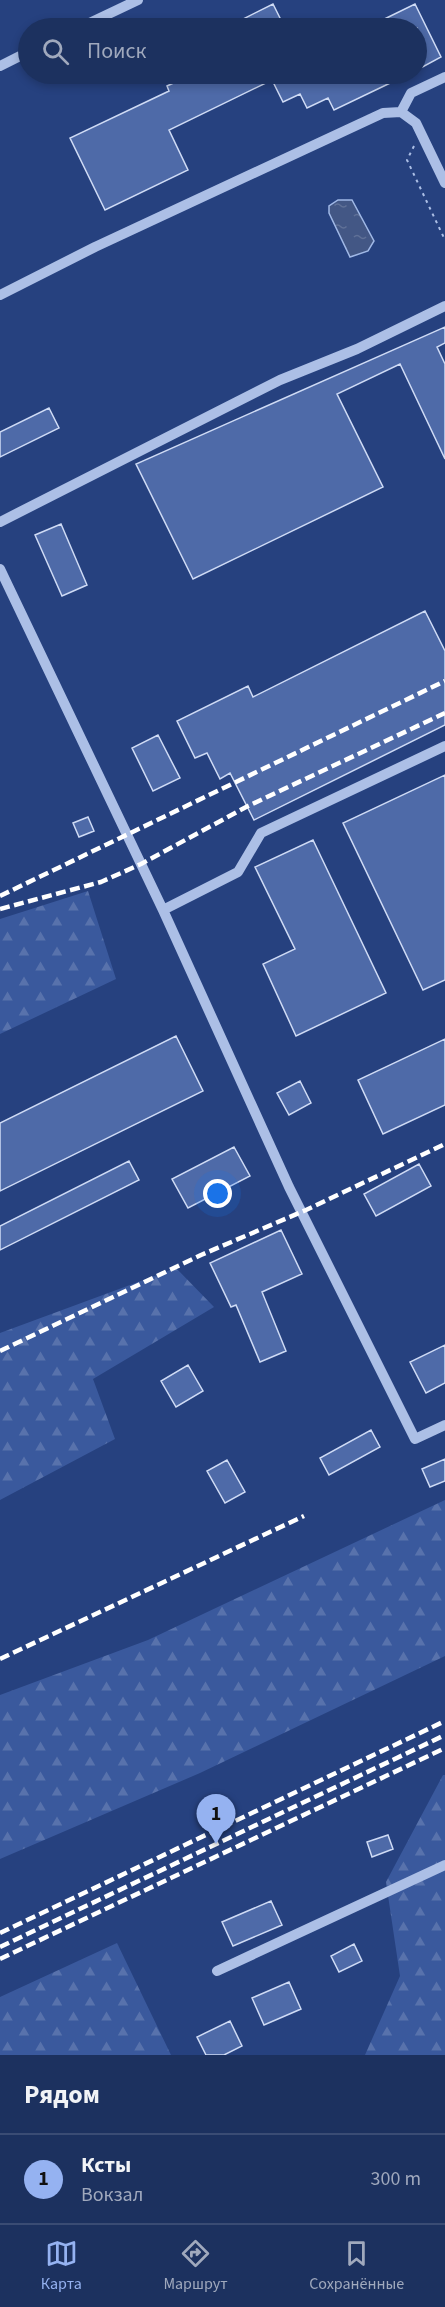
<!DOCTYPE html>
<html lang="ru">
<meta charset="utf-8">
<style>
:root{--surface:#1c315f;--page:#253965;--text:#f1f3f6;--muted:#a0a9bd;--line:#3a4c74;--accent:#95b2f1}
body{margin:0;font-family:"Source Sans 3",sans-serif;background:var(--page);color:var(--text)}
.you{position:absolute;left:218px;top:1194px;width:21px;height:21px;margin:-15px;border:4px solid #fff;border-radius:50%;background:#1a73e8;box-shadow:0 0 0 9px #1a73e833}
.badge{display:grid;place-items:center;width:39px;height:39px;border-radius:50%;background:var(--accent);color:#111;font-size:20px;font-weight:700}
.pin{position:absolute;translate:-50% -50px;filter:drop-shadow(0 2px 3px #0008)}
.pin::after{content:'';position:absolute;top:32px;width:21px;height:18px;background:inherit;clip-path:polygon(0 0,100% 0,50% 100%)}
.list{margin:0;padding:0;list-style:none}
h2{display:flex;justify-content:space-between;align-items:center;height:78px;margin:0;padding:0 24px;font-size:26px}
h2 small{font-size:20px;font-weight:400;color:var(--muted)}
.list li{display:grid;grid-template-columns:39px 1fr auto;gap:18px;align-items:center;box-sizing:border-box;height:90px;padding:0 24px;border-top:2px solid var(--line)}
.list b{display:block;font-size:22px;white-space:nowrap}
.list p{margin:0;font-size:20px;white-space:nowrap;color:var(--muted)}
.list em{font-size:20px;font-style:normal;color:var(--muted)}
.icon{flex:none;width:33px;height:33px;fill:none;stroke:currentColor;stroke-width:2;stroke-linecap:round;stroke-linejoin:round}
.map{position:relative;flex:none;width:445px;height:2055px;overflow:hidden}
.search{position:absolute;background:var(--surface);box-shadow:0 3px 9px #0003;left:18px;right:18px;top:18px;height:66px;display:flex;align-items:center;gap:15px;box-sizing:border-box;padding:0 21px;border-radius:33px;color:var(--muted);font-size:22px}
.sheet{height:168px;background:var(--surface)}
nav{display:flex;justify-content:space-around;align-items:center;box-sizing:border-box;height:84px;border-top:2px solid var(--line);background:var(--surface);font-size:16px;color:var(--muted)}
nav a{display:grid;justify-items:center;gap:3px}
nav .on{color:var(--accent)}
.map>svg:first-child{display:block}
.forest{fill:url(#forest-firs)}
.water{fill:url(#water-ripples);stroke:#a0b8e6;stroke-width:1.5}
.building{fill:#4e6aa8;stroke:#cfdbf5;stroke-width:1.5}
.lines{fill:none;stroke-linecap:round;stroke-linejoin:round}
.path{stroke:#acbfe6;stroke-width:2;stroke-dasharray:3 4.5;stroke-linecap:butt}
.minor{stroke:#acbfe6;stroke-width:10}
.rail{stroke:#fff;stroke-width:4.5;stroke-dasharray:10 4.5;stroke-linecap:butt}
</style>
<div class="map">
<svg width="445" height="2055" viewBox="0 0 445 2055">
<defs>
<pattern id="forest-firs" width="22" height="20" patternUnits="userSpaceOnUse" patternTransform="scale(1.5)"><rect width="22" height="20" fill="#3a599d"/><path d="M5 1l3.5 6h-7zM16 11l3.5 6h-7z" fill="#5872ac"/></pattern>
<pattern id="water-ripples" width="26" height="14" patternUnits="userSpaceOnUse" patternTransform="scale(1.5)"><rect width="26" height="14" fill="#435785"/><path d="M2 4q2-2 4 0t4 0M15 11q2-2 4 0t4 0" fill="none" stroke="#5f7097"/></pattern>
</defs>
<rect width="100%" height="100%" fill="#26417f"/>
<!-- forest -->
<path class="forest" d="M88,891l28,88 -116,55v-115z
M176,1268l38,39 -121,72 22,60 -115,61v-167z
M445,1500v156l-245,117 -200,86v-164l148,-55z
M443,1775h2v280h-80l35,-79 -14,-94z
M117,1943l54,112h-171v-58z"/>
<!-- water -->
<path class="water" d="M338,200h14l22,41 -6,10 -18,6 -21,-44v-7z"/>
<!-- building -->
<path class="building" d="M273,4l12,24h-38l-4,-9z
M415,4l26,53 -24,13v-42h-51z
M193,74h114l4,9 20,-9h78l-75,36 -6,-12 -21,10 -7,-14 -17,8 -11,-22 -103,50 19,40 -83,40 -35,-72 99,-47 -2,-5z
M445,327v16l-8,4 8,17v95l-45,-95 -63,30 46,93 -190,92 -57,-115z
M49,408l10,20 -59,29v-25z
M61,524l26,61 -25,11 -27,-61z
M425,611l20,40v74l-191,95 -24,-47 -10,6 -13,-26 -12,5 -18,-37 71,-35 5,11z
M158,735l22,43 -27,13 -21,-43z
M445,775v205l-22,10 -80,-167z
M88,817l6,14 -15,6 -6,-14z
M313,840l73,153 -90,43 -33,-72 32,-15 -40,-82z
M176,1036l27,55 -203,100v-68z
M445,1039v66l-62,29 -25,-54z
M300,1081l11,22 -22,12 -12,-22z
M234,1147l16,29 -62,32 -16,-29z
M129,1161l10,19 -139,70v-24z
M419,1164l12,22 -55,30 -12,-22z
M281,1230l21,44 -40,18 24,59 -26,11 -24,-57 -5,2 -21,-44z
M445,1345v38l-19,10 -16,-31z
M188,1365l15,26 -27,16 -15,-26z
M371,1430l9,17 -51,28 -9,-17z
M445,1459v22l-15,6 -8,-18z
M227,1460l18,32 -20,11 -18,-32z
M388,1835l5,14 -21,8 -5,-15z
M271,1901l11,24 -49,21 -11,-24z
M354,1944l8,17 -23,11 -8,-16z
M289,1982l12,27 -37,16 -12,-27z
M230,2021l12,25 -18,9h-18l-9,-18z"/>
<g class="lines">
<!-- path -->
<path class="path" d="M414,146l-7,14 38,80"/>
<!-- minor -->
<path class="minor" d="M79,28l59,-28
M0,66l28,-14
M401,112l10,-19 34,-16
M0,295l95,-48 288,-134 18,-1 15,11 29,60
M0,522l280,-142 77,-31 88,-43
M0,569l163,341 126,277 126,252 30,-14
M163,910l75,-38 23,-39 184,-87
M217,1971l228,-106"/>
<!-- rail -->
<path class="rail" d="M0,896l445,-215
M0,909l101,-27 40,-18 107,-58 197,-93
M0,1351l201,-96 105,-45 139,-66
M0,1659l304,-143
M0,1933l445,-212
M0,1947l445,-212
M0,1959l445,-211"/>
</g>
</svg>
<div class="you"></div>
<div class="pin badge" style="left:216px;top:1844px">1</div>
<div class="search"><svg class="icon" aria-label="search" viewBox="0 0 24 24"><circle cx="10" cy="10" r="6"/><path d="M15 15l6 6"/></svg>Поиск</div>
</div>
<section class="sheet">
<h2>Рядом<small></small></h2>
<ul class="list">
<li><span class="badge">1</span><div><b>Ксты</b><p>Вокзал</p></div><em>300 m</em></li>
</ul>
</section>
<nav>
<a class="on"><svg class="icon" aria-label="map" viewBox="0 0 24 24"><path d="M3 6l6-2 6 2 6-2v14l-6 2-6-2-6 2zM9 4v14M15 6v14"/></svg>Карта</a>
<a><svg class="icon" aria-label="directions" viewBox="0 0 24 24"><path d="M12 3l9 9-9 9-9-9zM9 14v-3h6M13 9l2 2-2 2"/></svg>Маршрут</a>
<a><svg class="icon" aria-label="saved" viewBox="0 0 24 24"><path d="M7 4h10v16l-5-4-5 4z"/></svg>Сохранённые</a>
</nav>
